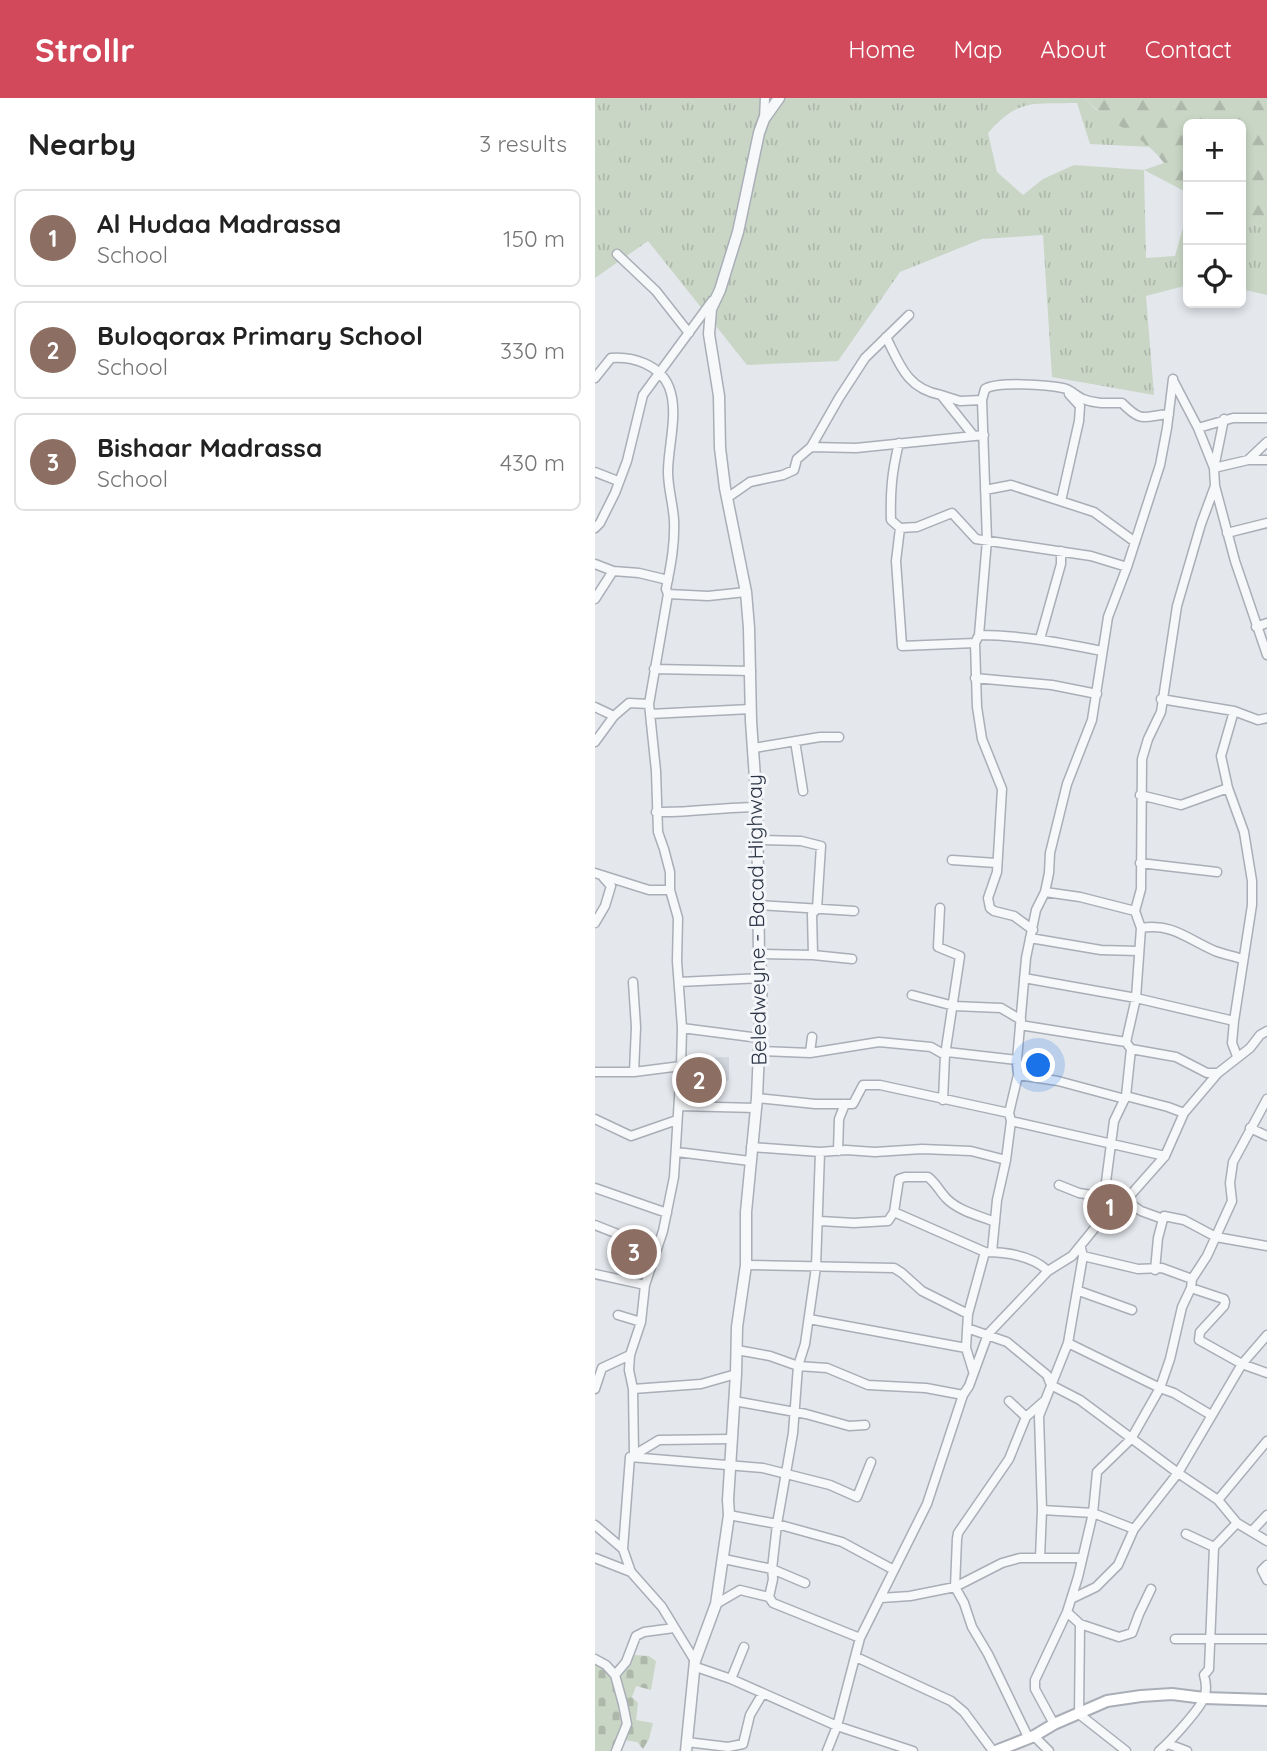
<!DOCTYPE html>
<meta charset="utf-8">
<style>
:root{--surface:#fff;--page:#f6f6f6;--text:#222;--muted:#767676;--line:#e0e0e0;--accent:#d1495b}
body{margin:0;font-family:Quicksand,sans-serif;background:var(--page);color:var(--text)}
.controls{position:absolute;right:21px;top:21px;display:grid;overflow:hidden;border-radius:10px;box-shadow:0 4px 10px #0003}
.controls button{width:63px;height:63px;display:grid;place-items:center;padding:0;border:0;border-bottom:2px solid var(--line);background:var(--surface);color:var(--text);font:35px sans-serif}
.you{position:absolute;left:444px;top:968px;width:24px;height:24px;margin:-18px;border:5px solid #fff;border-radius:50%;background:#1a73e8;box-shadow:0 0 0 10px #1a73e833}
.badge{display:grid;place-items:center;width:46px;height:46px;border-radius:50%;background:var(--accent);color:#fff;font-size:23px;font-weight:700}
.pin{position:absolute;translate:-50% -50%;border:4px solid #fff;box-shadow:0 2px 7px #0006}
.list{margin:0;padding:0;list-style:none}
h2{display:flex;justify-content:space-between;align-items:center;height:91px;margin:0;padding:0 28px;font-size:30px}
h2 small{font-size:23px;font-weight:400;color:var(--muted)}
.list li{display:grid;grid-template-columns:46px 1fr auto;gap:21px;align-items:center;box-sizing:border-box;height:98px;margin:0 14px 14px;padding:0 14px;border:2px solid var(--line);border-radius:10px}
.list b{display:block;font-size:26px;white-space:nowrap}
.list p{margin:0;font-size:23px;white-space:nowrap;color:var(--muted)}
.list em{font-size:23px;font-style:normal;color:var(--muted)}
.icon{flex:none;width:38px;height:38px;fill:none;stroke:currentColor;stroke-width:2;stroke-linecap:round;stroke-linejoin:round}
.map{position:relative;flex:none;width:672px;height:1653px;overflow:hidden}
header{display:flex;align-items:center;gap:42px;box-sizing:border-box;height:98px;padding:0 35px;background:var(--accent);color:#fff}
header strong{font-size:33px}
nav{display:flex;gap:38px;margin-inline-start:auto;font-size:24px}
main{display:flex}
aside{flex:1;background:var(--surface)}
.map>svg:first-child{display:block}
.built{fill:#d2d6de}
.grass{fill:url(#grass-tufts)}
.forest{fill:url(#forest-firs)}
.cemetery{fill:url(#cemetery-stones)}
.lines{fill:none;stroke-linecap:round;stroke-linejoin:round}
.minor-casing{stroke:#a9aeb7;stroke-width:11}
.tertiary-casing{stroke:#a9aeb7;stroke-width:13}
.secondary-casing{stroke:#a9aeb7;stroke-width:14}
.minor{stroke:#f7f8fa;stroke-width:8}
.tertiary{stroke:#f7f8fa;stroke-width:10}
.secondary{stroke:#fff;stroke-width:10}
.labels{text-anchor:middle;stroke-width:6;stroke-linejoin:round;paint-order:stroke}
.street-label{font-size:21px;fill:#2b3445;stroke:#f4f6f9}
</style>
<header>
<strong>Strollr</strong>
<nav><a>Home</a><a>Map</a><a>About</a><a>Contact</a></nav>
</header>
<main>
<aside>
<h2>Nearby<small>3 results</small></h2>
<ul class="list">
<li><span class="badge" style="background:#8d6e63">1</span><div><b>Al Hudaa Madrassa</b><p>School</p></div><em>150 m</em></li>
<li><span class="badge" style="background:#8d6e63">2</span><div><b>Buloqorax Primary School</b><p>School</p></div><em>330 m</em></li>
<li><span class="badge" style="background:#8d6e63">3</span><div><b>Bishaar Madrassa</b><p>School</p></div><em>430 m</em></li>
</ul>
</aside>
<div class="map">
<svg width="672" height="1653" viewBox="0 0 672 1653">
<defs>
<pattern id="grass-tufts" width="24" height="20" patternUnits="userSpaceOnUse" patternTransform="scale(1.75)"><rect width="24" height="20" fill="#c9d6c5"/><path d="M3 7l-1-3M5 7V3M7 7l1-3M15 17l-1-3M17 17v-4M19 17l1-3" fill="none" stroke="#adb8ab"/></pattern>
<pattern id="forest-firs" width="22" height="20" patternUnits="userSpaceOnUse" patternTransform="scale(1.75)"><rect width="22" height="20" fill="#c9d6c5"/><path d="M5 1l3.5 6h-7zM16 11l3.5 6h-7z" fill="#adb8ab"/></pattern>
<pattern id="cemetery-stones" width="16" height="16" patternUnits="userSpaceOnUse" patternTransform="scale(1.75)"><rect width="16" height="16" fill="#c9d6c5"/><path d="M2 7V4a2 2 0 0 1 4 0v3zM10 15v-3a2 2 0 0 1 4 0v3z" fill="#adb8ab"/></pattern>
</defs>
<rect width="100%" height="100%" fill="#e4e7ec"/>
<!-- built -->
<path class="built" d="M134,959v23l-9,4 -3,18 -36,-1v-19l3,-24z"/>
<!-- grass -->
<path class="grass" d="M0,0h490l9,10 58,39 -62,-3 -13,-41c-45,1 -58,-5 -89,30l9,39 26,23 20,-16 31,-14 70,5 2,88 29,-2 13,-46v75l-42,11 8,99 -102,-18 -9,-142 -61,4 -82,33 -62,89 -91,4 -99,-124 -53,37z
M672,107v90l-26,-6v-71l20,9z"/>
<!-- forest -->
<path class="forest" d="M490,0h182v107l-6,22 -20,-9v-94h-53v69l-44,-23 20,-7c-22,-30 -55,-38 -79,-65z"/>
<!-- cemetery -->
<path class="cemetery" d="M40,1557l14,1 7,5 -5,29 -15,-4 -4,11 6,6 -2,17 17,3 -4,16 -6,10 -6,-7 -19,-3 -1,12h-22v-90l13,8 16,-2z"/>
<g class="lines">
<defs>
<path id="minor" d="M169,21l1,-21
M22,156l39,37 33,42
M291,239c14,28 21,52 55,58l32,40
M0,280l16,-20c22,-2 49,7 58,29 10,25 -1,59 -1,85 0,16 5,32 6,48 1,24 -3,45 -8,69l2,5 -19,110 7,67 2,61 6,17 6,23v18l8,28 -1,43 5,67 -1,38 -7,111 -11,54 -18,54 -4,37 -11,33 -1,15 4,19 1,66 -4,2 -7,92 8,23 31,35 33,54
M579,284l24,46 16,40
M346,297l19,6 22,-1 3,-11c13,-8 63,-4 78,-1 7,1 13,8 20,11 12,5 25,4 39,4 21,21 21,13 47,11
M387,302l5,140 -8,95 -4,8 2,64 5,32 20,50 -5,83 -9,26 2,10 4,3 20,5 19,14
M629,321l-10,49 1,18 20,75 32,94
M603,330l35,-10h34
M304,345c-7,28 -9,49 -8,77l9,8 -4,33 6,85 73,-3
M216,349l45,1 128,-13
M653,362h19
M619,370l34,-8 19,-18
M0,374l23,9
M390,392l26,-5 83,27 41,30
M132,400l23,-16 33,-7 11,-5 3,-11 14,-12 28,-49 26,-40 44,-43
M466,403l18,-80 1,-15 -11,-12
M0,430l5,-5 15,-30 12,-32 16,-66 69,-94
M305,430l17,-1 35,-14 24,26 115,17 36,11
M632,435l40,-10
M0,466l18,7 26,2 29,7
M73,496l40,2 38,-4
M0,501l18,-28
M661,529l11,-4
M384,537c42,0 82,8 123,16
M445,541l21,-75v-13
M59,571l97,2
M380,580l77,7 45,9
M566,601l73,12 24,9 9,-2
M0,609l19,9
M639,613l-13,45 7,32 16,44 8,49v24l-18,116 -2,22 5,13
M55,616l101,-5
M200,643l8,50
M0,644l19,-26 15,-13 20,1
M159,650l66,-11h19
M545,697l41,10 47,-17
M61,714c34,1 67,-5 101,-5
M162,742l44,1 20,5 -4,63 -5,5 1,41 39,4
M357,762l44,3
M545,765l77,9
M0,775l54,17h21
M450,794l35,5 55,14
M162,807l97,6
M345,810l-2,39 22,9 -15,99 -2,45
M0,825l10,-17 6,-20 -8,-9
M546,830c32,-5 46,11 74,23 8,3 18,5 27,8
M435,840l71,12 37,1
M164,856l54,1
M429,880l112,20 98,23
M38,884l3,45 -2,45
M84,884l83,-4
M317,897l42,11 47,2 20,12
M425,927l106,17
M87,930l77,10
M536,951l45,8 31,16h11
M165,953l50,2 69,-11 52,5 14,8
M352,954l70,8
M215,955l2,-16
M0,974h39l47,-6
M423,977l40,6 67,18
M531,998l42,11 16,6
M162,1000l58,6h38l10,-19h17l129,28
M84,1008l77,2
M0,1021l36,17 46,-16
M416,1023l154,35
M655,1030l17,8
M156,1049l69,5 26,-2 29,2 47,-3 49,2 35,9
M243,1053l1,-32 6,-15
M82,1054l73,9
M464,1087l20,8 25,4
M0,1090l72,25
M530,1102l16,11 22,8 1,-3 20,4 32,17 51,9
M299,1114l91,40c21,0 48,4 63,19
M225,1123l34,2 34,-2 6,-9 5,-33 6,-2h23c8,6 12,15 19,22 12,12 33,17 48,23
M503,1126l6,-27 10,-76 12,-25 5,-47 -5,-7 10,-44 5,-70 -6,-17 6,-22 1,-130 6,-20 13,-27 16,-106 24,-82 14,-38
M0,1127l61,24
M397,1154l5,-52 9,-40 5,-39 -2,-8 9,-38 -1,-15 9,-102 10,-48 9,-18 4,-19 1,-20 17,-69 25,-64 16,-103 19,-50 33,-102 7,-37 6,-49
M488,1158l55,13 24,-1 30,11
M151,1167l148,3 8,5 20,18 46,23
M560,1172l3,-32 5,-19
M0,1176l50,11
M596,1190l33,11 1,3 -1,4 -24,26 -1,8 43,24 25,9
M484,1193l53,19
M23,1217l23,7
M214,1221l157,29
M372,1230l40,14 40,33 4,10 29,15 98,73 40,27 19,23 30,18
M473,1245l92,45 14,5 37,22
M142,1252l33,6 28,10 29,2 41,17 58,3 37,7
M378,1273l-7,-23 2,-34 17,-62
M0,1291l7,-21 28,-13
M38,1291l68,-5 35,-10
M139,1303l72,13 43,12 16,-1
M414,1303l17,16
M39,1357l25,-15 72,-1
M35,1359l133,11 67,17 27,12 14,-35
M623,1402l49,-59
M447,1412l51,3 41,16
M134,1417l48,9 65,18 52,28
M0,1427l28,24
M657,1433l15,-16
M591,1436l28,13
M0,1460l36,14
M445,1460l2,-48 -3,-94 29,-73 15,-87 -2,-8
M129,1461l48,10 33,14
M672,1467l-5,5 5,10
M174,1499l4,-18 -1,-10 5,-45 16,-91 5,-67 7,-22 11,-77 4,-115
M286,1500l29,-2 45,-9 47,-24 18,-5h61
M476,1501l25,-12 22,-22 16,-36 44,-56 64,-109 25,-29
M121,1506l24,-14 29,7 4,6 87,35
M472,1514l13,12 -1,90 47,37
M485,1526l39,13 13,-4 7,-19 12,-25
M580,1541h92
M261,1559l95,44 13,11 29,39
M0,1561l11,6 9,10 8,29 4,20 -11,27
M101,1569l35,12 106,47 76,25
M20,1577l11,-13 10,-26 8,-4 30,-4
M136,1581l13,-32
M459,1626l-19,-35v-9l32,-68 11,-35 15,-64 4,-41 34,-33 29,-51 10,-29 12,-52 9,-19 1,-9 15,-23 25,-55 -2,-18 3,-21 34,-63
M439,1638l15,15
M433,1639l-40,-83 -16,-27 -8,-24 -9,-16 2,-48 1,-6 51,-74 17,-42 17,-15
M92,1644l41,5 15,-3 7,-29 13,-22
M573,1646l19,7
M232,1653l10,-25 23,-88 67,-134 36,-109 6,-9 19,-52 60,-63 24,-15 26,-32 13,-7 54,-61 19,-43 34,-40 32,-25 10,-13 7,-4
M564,1653c11,-9 40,-41 45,-53 3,-7 2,-16 0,-23l5,-6 5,-122 23,-24"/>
<path id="tertiary" d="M91,1653l9,-90 21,-57 13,-89 -1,-15 8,-126 1,-47 9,-62v-53l11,-114 5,-120 -3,-24 -2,-147 -6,-86 -2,-93 -3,-36 -21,-104 -5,-40 -1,-52 -10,-62 2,-25 9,-19 18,-58 21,-99 5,-14 15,-21"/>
<path id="secondary" d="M401,1653l38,-15 20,-12 53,-23 34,-5 31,-2 32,4 63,2"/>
</defs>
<!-- minor casing -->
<use href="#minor" class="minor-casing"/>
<!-- tertiary casing -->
<use href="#tertiary" class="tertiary-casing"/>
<!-- secondary casing -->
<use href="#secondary" class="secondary-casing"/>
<!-- minor -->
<use href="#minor" class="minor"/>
<!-- tertiary -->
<use href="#tertiary" class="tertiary"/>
<!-- secondary -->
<use href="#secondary" class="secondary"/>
</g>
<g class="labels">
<!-- street labels -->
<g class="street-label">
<text transform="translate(162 822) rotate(-91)" y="7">Beledweyne - Bacad Highway</text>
</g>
</g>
</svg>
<div class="controls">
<button>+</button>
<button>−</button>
<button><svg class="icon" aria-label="locate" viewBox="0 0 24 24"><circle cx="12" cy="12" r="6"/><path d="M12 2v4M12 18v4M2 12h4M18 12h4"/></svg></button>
</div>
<div class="you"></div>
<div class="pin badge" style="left:515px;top:1109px;background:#8d6e63">1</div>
<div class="pin badge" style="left:104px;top:982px;background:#8d6e63">2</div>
<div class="pin badge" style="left:39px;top:1154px;background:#8d6e63">3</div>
</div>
</main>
